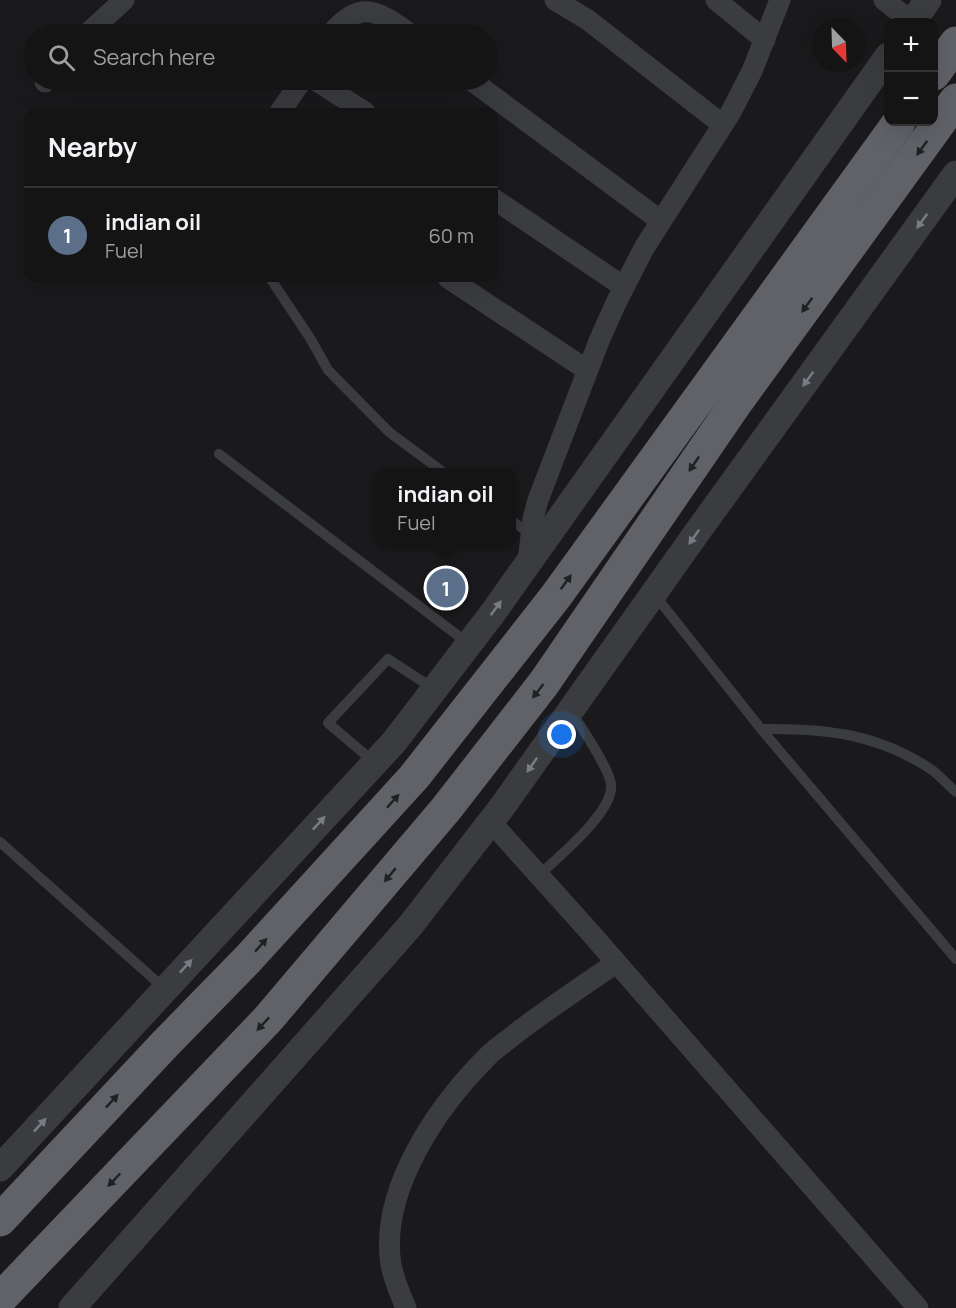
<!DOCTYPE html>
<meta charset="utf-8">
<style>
:root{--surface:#141415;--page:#1d1d1e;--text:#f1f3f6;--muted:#9d9ea0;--line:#333334;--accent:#e0b44d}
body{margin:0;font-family:Manrope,sans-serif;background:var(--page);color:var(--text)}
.controls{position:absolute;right:18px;top:18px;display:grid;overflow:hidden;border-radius:12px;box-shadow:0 6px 24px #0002}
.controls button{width:54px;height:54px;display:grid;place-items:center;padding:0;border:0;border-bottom:2px solid var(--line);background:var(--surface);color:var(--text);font:30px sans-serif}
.compass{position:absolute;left:812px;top:18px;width:54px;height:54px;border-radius:50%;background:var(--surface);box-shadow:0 6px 24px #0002;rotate:157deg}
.you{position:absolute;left:562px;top:735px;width:21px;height:21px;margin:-15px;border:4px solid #fff;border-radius:50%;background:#1a73e8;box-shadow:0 0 0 9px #1a73e833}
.badge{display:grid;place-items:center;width:39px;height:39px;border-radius:50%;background:var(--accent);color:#fff;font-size:20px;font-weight:700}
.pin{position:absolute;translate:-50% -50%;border:3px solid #fff;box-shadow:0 2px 6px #0006}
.popup{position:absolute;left:375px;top:468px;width:141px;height:78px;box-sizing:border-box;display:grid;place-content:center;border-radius:12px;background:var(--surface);filter:drop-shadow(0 2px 4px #0005);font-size:20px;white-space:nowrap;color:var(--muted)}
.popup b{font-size:22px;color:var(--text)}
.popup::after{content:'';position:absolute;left:50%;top:100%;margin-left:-12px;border:12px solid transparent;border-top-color:var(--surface)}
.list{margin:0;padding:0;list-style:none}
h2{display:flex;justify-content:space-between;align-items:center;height:78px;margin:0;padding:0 24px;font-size:26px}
h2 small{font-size:20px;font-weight:400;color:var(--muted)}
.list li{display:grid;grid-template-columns:39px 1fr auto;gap:18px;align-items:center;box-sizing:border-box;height:96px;padding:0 24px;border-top:2px solid var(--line)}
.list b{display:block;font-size:22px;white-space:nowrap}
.list p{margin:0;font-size:20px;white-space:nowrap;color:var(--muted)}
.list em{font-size:20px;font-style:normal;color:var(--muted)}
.icon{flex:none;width:33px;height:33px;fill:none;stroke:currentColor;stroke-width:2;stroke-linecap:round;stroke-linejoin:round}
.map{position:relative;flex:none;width:956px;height:1308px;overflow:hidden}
.search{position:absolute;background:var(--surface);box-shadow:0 6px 24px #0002;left:24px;top:24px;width:474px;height:66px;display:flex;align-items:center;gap:15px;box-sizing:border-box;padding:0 21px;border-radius:33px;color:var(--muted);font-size:22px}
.panel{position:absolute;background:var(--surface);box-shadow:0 6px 24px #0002;left:24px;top:108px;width:474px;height:174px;border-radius:12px}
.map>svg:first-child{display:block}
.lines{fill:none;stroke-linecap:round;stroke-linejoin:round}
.service{stroke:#3b3c40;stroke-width:10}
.minor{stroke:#3b3c40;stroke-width:21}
.tertiary{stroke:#3b3c40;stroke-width:27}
.trunk{stroke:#606268;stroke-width:33}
.oneway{fill:#202123}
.oneway2{fill:#7a7c83}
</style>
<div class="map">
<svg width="956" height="1308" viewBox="0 0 956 1308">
<rect width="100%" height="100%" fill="#1a1a1c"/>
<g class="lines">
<!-- service -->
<path class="service" d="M270,278l40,60 18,32 61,62 54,40
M219,454l250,190
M512,521l20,14
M654,594l107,135 195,230
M761,729c63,-1 116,4 171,41 8,6 16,15 24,22
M374,762l-46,-39 60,-64 46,30
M0,842l165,147
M538,876c19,-18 77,-65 73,-92 -3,-18 -30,-57 -40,-73"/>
<!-- minor -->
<path class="minor" d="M555,0l33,20 135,105
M716,0l49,40
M884,0l28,22
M87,34l37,-34
M331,34c29,-34 45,-25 79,0
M315,80l50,32
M471,80l190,141
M45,82l2,-2
M280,112l22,-32
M494,199l130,88
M448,278l139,92
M528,562l5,-43 5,-19 61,-159 16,-36 29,-57 87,-136 21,-41 28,-71
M491,822l97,108 330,378
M406,1308c-6,-14 -12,-28 -15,-43 -12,-74 46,-158 96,-208 8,-9 19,-15 28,-23 33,-25 67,-48 101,-71"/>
<!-- tertiary -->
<path class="tertiary" d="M912,22l16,-22
M0,1168l394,-426 98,-128 396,-558
M72,1308l338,-382 92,-119 196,-276 258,-357"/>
<!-- trunk -->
<path class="trunk" d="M934,74l22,-31
M0,1220l165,-176 83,-85 166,-182 142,-181 343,-474
M0,1299l268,-280 178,-210 98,-126 192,-280 220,-303"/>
</g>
<!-- one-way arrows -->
<defs><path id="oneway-solid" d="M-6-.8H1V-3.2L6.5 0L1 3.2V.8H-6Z" transform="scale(1.5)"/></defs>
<g class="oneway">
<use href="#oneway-solid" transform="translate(922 148) rotate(126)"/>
<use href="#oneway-solid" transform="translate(807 305) rotate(126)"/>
<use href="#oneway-solid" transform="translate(694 464) rotate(124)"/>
<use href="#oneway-solid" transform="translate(566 582) rotate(-54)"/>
<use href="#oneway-solid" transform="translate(538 691) rotate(128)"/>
<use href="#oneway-solid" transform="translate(393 801) rotate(-48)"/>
<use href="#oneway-solid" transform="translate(390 875) rotate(130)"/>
<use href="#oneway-solid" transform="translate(261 945) rotate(-48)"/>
<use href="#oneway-solid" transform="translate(263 1024) rotate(133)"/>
<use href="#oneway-solid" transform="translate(112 1101) rotate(-47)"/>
<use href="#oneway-solid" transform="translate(114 1180) rotate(134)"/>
</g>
<g class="oneway2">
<use href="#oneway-solid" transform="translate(922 221) rotate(126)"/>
<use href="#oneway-solid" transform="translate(808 379) rotate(126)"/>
<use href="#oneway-solid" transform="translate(694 537) rotate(125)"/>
<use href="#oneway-solid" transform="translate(496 608) rotate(-54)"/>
<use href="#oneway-solid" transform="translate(532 765) rotate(125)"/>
<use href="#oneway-solid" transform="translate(319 823) rotate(-47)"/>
<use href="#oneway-solid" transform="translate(186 966) rotate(-47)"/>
<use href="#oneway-solid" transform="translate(40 1125) rotate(-47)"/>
</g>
</svg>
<div class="controls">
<button>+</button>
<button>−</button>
</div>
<svg class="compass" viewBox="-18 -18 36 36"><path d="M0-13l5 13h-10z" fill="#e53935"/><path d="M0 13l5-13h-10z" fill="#9d9ea0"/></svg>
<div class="you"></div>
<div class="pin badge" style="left:446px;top:588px;background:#5c6f8a">1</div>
<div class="popup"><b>indian oil</b>Fuel</div>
<div class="search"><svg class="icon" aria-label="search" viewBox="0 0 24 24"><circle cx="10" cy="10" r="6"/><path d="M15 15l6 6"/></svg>Search here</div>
<section class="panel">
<h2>Nearby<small></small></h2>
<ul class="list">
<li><span class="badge" style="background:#5c6f8a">1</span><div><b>indian oil</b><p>Fuel</p></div><em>60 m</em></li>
</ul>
</section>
</div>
